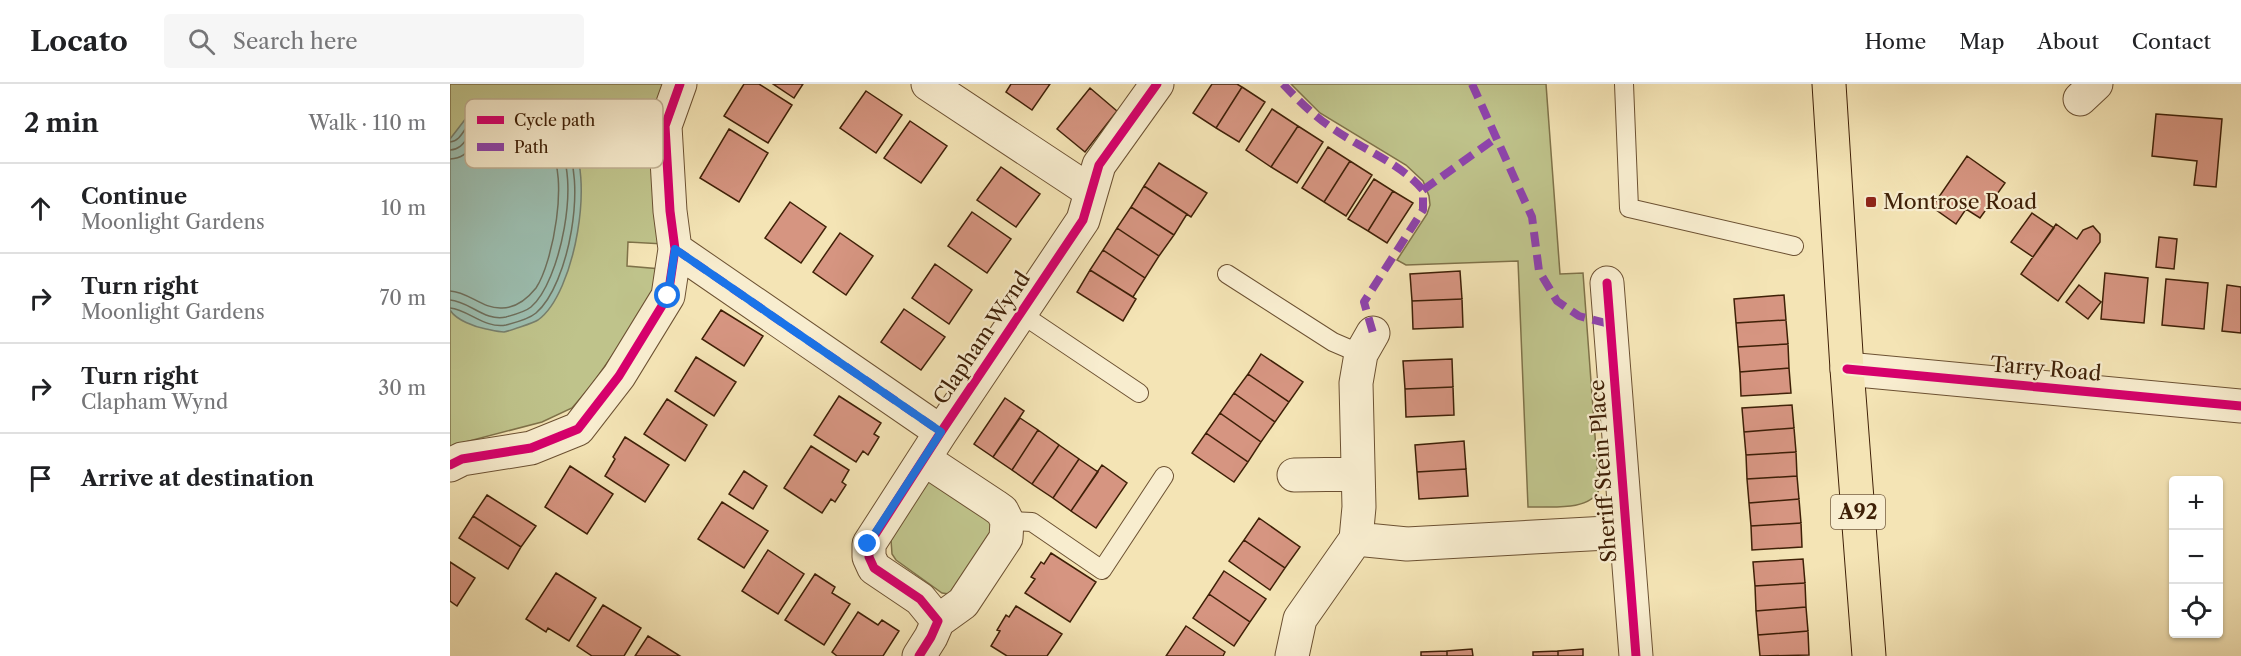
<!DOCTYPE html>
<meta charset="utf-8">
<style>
:root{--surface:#fff;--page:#f6f6f6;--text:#202124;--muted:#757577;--line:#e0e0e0}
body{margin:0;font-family:"Libre Caslon Text",serif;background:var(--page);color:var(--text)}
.controls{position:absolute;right:18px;bottom:18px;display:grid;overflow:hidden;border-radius:6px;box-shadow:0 2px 4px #0004}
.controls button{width:54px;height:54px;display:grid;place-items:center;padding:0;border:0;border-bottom:2px solid var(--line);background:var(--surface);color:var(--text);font:30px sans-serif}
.stop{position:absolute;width:18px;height:18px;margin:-14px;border:4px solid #1a73e8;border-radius:50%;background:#fff}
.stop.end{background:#1a73e8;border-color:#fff;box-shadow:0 2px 6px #0008}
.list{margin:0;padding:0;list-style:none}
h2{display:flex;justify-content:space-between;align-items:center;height:78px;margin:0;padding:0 24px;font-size:26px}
h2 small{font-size:20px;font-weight:400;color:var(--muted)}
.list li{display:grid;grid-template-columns:39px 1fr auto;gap:18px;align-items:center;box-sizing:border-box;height:90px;padding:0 24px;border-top:2px solid var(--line)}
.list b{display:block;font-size:22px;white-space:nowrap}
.list p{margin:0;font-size:20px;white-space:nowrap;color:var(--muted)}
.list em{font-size:20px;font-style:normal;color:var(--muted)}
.icon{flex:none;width:33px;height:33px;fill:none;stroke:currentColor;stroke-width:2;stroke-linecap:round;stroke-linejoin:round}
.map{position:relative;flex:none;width:1791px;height:572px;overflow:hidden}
header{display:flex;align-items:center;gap:36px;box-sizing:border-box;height:84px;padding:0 30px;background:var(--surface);border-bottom:2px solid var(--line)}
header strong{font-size:28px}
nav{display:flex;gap:33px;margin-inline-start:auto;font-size:21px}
.search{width:420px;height:54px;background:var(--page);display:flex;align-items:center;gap:15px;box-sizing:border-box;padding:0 21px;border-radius:6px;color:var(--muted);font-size:22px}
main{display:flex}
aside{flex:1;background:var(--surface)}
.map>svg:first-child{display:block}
.green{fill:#bfc38b;stroke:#7f7249;stroke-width:1.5}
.water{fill:#9cbeb0;stroke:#777f6c;stroke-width:1.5}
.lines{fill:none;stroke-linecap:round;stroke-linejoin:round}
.shore{stroke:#6e6f5c;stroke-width:1.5}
.building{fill:#d69581;stroke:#3f2007;stroke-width:1.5}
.service-casing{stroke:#6c5132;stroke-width:20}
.minor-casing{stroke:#6c5132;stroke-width:35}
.primary-casing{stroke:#3f2007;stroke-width:35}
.service{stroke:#f8edcf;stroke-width:18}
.minor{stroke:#f8edcf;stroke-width:33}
.primary{stroke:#f4e4b5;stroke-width:33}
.quiet{stroke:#8e44ad;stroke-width:8;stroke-dasharray:15 8;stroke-linecap:butt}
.cycleway-casing{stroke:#f8edcf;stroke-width:13}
.cycleway{stroke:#d6006c;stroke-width:9}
.route{stroke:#1a73e8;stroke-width:8}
.poi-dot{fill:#8f2418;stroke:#f8edcf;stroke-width:2}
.labels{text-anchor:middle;stroke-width:4.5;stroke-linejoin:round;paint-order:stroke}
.shield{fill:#f8edcf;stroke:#765e43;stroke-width:1.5}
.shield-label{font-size:20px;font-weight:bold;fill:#3f2007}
.poi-label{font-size:21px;fill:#3f2007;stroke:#f8edcf;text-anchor:start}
.street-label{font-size:21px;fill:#3f2007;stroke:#f8edcf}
.key{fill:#f8edcf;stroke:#c0b093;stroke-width:1.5}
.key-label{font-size:16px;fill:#3f2007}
</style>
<header>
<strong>Locato</strong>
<div class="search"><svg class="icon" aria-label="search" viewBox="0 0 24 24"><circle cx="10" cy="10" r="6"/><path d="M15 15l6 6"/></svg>Search here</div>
<nav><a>Home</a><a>Map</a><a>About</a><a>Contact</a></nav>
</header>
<main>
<aside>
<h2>2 min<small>Walk · 110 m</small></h2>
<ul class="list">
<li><svg class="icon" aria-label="ahead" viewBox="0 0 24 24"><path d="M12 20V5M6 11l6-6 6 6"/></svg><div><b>Continue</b><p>Moonlight Gardens</p></div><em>10 m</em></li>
<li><svg class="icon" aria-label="right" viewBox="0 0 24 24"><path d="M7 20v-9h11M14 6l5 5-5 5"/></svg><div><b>Turn right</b><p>Moonlight Gardens</p></div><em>70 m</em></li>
<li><svg class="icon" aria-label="right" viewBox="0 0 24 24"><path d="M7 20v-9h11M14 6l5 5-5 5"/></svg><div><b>Turn right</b><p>Clapham Wynd</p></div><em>30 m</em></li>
<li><svg class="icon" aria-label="arrive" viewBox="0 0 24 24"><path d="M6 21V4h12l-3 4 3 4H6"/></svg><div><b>Arrive at destination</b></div></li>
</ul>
</aside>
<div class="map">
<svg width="1791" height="572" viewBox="0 0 1791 572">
<rect width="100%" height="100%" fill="#f4e4b5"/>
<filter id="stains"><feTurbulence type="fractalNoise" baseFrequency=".00333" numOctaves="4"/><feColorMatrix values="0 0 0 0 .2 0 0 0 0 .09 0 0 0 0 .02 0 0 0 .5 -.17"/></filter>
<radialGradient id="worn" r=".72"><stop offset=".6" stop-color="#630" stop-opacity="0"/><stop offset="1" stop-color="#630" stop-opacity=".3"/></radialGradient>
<!-- green -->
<path class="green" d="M0,0h214v160l-36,-2 -1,24 34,3 -10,31 -60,86 -19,22 -30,14 -92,24z
M841,0h255l14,190 23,-1 16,217c-10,22 -50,16 -71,17l-10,-246 -112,4 -9,-5 30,-46 3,-9 -1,-9 -6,-15 -17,-16 -86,-52z
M478,396l57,28 8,22 -39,61 -5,3 -7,-1 -46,-33 -4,-6 -1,-14z"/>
<!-- water -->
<path class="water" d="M49,24c24,2 54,8 70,29 27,36 6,157 -31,183 -5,3 -29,11 -34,12 -6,0 -13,-2 -18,-3 -11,-2 -30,-9 -36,-19v-171l17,-22z"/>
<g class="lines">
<!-- shore -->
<path class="shore" d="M0,58c10,-1 13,-11 19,-18 9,-9 40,-12 53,-9 13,4 35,14 42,26 24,38 5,144 -28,172 -7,6 -22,10 -30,12 -21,4 -37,-15 -56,-17
M0,66c13,-1 15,-11 24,-19 8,-9 36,-11 48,-8 11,4 27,11 35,21 25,31 3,139 -26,163 -6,5 -18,8 -25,10 -21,5 -37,-16 -56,-17
M0,75c21,-1 18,-16 32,-23 10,-5 25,-7 36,-4 10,2 26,10 32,18 19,25 3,113 -14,138 -8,10 -20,20 -34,20 -20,1 -33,-16 -52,-17"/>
</g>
<!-- building -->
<path class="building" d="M294,0h15l33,21 -24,38 -44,-27z
M323,0h30l-9,14z
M561,0h39l-18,26 -26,-18z
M762,0h25l5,3 -26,41 -23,-15z
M792,3l23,15 -26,40 -23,-14z
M640,4l27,23 -32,41 -28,-23z
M416,7l36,24 -26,38 -36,-25z
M822,25l26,17 -27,41 -25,-17z
M1706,30l66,5 -6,68 -22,-2 3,-24 -45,-5z
M460,37l37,25 -26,37 -37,-25z
M848,42l25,16 -26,41 -26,-16z
M279,45l39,24 -29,49 -39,-24z
M878,63l22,14 -26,41 -22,-14z
M1517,72l38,27 -25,35 -14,-9 -10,15 -24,-17z
M900,77l22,14 -26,41 -22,-14z
M709,79l48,30 -16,24 -47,-31z
M551,83l39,27 -24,33 -39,-27z
M924,95l19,12 -25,40 -20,-12z
M694,102l43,28 -13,21 -43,-28z
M943,107l20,12 -26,40 -19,-12z
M340,118l36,25 -25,36 -36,-25z
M681,123l43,28 -15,21 -42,-28z
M522,128l39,27 -24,34 -39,-27z
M1582,129l22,15 -21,29 -22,-15z
M1606,140l21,15 6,-9 10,-4 7,8v8l-42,59 -37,-27z
M667,144l42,28 -14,22 -42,-28z
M390,149l33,23 -27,39 -33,-23z
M1709,153l18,2 -3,30 -18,-2z
M653,166l42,28 -12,19 -43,-27z
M485,180l37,26 -23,34 -37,-26z
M640,186l46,29 -13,22 -46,-29z
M1010,187l2,28 -50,2 -2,-27z
M1655,189l43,5 -4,45 -43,-4z
M1716,195l42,4 -4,46 -42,-4z
M1629,201l22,17 -13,17 -22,-17z
M1777,201l14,2v46l-19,-2z
M1334,211l2,25 -50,3 -2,-24z
M1012,215l1,28 -50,2 -1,-28z
M454,225l41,28 -24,33 -40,-28z
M271,226l42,26 -19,30 -42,-27z
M1336,236l2,24 -50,3 -2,-24z
M1338,260l1,24 -49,4 -2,-25z
M811,270l42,28 -14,20 -41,-28z
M246,273l40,25 -22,34 -39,-25z
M1002,275l1,28 -48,2 -2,-28z
M1339,284l2,25 -50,3 -1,-24z
M798,290l41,28 -14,20 -41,-29z
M1003,303l1,28 -48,2 -1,-28z
M784,309l41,29 -14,20 -41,-29z
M389,312l42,27 -7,11 5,3 -11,18 -5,-4 -7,11 -42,-27z
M555,314l19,13 -31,46 -19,-13z
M217,315l40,26 -22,36 -41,-27z
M1342,321l2,23 -50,4 -2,-24z
M770,329l41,29 -13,20 -42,-29z
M570,334l18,12 -26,40 -19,-13z
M1344,344l2,24 -50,3 -2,-23z
M588,346l21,15 -27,39 -20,-14z
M756,349l42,29 -14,20 -42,-29z
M175,353l44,28 -24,37 -40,-26 10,-17 -2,-2z
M1014,357l2,28 -49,3 -2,-27z
M609,361l20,14 -26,39 -21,-14z
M361,362l38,24 -7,12 4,3 -11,17 -4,-3 -9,14 -38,-25z
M1346,368l1,24 -50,3 -1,-24z
M629,375l19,13 -27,39 -18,-13z
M652,381l25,18 -31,45 -25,-17z
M120,382l43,28 -26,40 -42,-27z
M1016,385l2,27 -49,3 -2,-27z
M294,387l23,15 -14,23 -24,-15z
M1347,392l2,23 -50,4 -2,-24z
M37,411l49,31 -15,21 -48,-31z
M1349,415l2,24 -50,3 -2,-23z
M272,418l46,29 -24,37 -46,-29z
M23,432l48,31 -13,22 -49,-31z
M809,434l41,29 -15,21 -41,-28z
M1351,439l1,24 -50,3 -1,-24z
M794,456l41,28 -15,22 -41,-29z
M318,466l36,24 -26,40 -36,-23z
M601,469l45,29 -26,40 -45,-29 10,-14 -4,-2 10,-15 3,2z
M1353,475l2,24 -50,3 -2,-24z
M0,478l25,16 -18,28 -7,-5z
M774,487l42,28 -16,23 -41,-28z
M106,489l40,25 -27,43 -21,-13 -2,4 -20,-13z
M365,490l20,13 -3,6 18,11 -26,41 -39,-25z
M1355,499l1,24 -50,4 -1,-25z
M759,510l41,28 -16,24 -41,-28z
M153,521l38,23 -17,28h-32l-15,-10z
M566,522l46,28 -15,22h-40l-16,-10 9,-15 -3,-1 9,-15 3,2z
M1356,523l2,24 -50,4 -2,-24z
M408,528l20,13 4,-5 17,11 -16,25h-46l-5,-4z
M736,542l39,26 -2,4h-57z
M1358,547l1,24 -49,1 -2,-21z
M198,552l32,20h-45z
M1022,565l1,7h-26v-5z
M1133,565v7h-25v-5z
M997,567v5h-26v-4z
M1108,567v5h-25v-4z"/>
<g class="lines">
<defs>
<path id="service" d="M1174,0l5,124 165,38
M777,190l106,68 28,12
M570,229l119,80
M557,437l25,1 70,48 62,-94"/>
<path id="minor" d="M478,0l162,107
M1630,15l16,-15
M225,165l266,183
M1157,199l29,373
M1397,285l394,37
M474,375l71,47 7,5 5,10 -1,17 -43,65 -25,18
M0,381l12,-6 69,-11 47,-19 41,-53 49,-80 7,-47 -5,-38 -5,-85 15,-42
M844,391l64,-1
M906,455l51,5 219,-12
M469,572l12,-19 7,-16 -18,-22 -46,-31 -5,-11v-13l72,-112 142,-212 16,-55 58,-81
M842,572l8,-37 56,-80 3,-32 -3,-124 5,-29 12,-21"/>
<path id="primary" d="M1379,0l18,285 22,287"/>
</defs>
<!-- service casing -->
<use href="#service" class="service-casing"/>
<!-- minor casing -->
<use href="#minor" class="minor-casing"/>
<!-- primary casing -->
<use href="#primary" class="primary-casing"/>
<!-- service -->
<use href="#service" class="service"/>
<!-- minor -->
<use href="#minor" class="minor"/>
<!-- primary -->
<use href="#primary" class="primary"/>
<!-- quiet -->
<path class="quiet" d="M833,0c16,17 32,33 52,46 29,20 65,33 88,60v20l-59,92 9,31
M1022,0l60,133 7,54 18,30 22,15 31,8
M973,106l73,-52
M225,165l266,183"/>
<defs>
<path id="cycleway" d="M1157,199l29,373
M1397,285l394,37
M0,381l12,-6 69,-11 47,-19 41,-53 49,-80 7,-47 -5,-38 -5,-85 15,-42
M469,572l12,-19 7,-16 -18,-22 -46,-31 -5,-11v-13l72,-112 142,-212 16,-55 58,-81"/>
</defs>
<!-- cycleway casing -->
<use href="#cycleway" class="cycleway-casing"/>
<!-- cycleway -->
<use href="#cycleway" class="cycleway"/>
</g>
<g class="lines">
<!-- route -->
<path class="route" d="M218,212l7,-47 266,183 -73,112"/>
</g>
<!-- markers -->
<rect class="poi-dot" x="1415" y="112" width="12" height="12" rx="3"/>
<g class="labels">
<!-- shield labels -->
<rect class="shield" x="1381" y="411" width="54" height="34" rx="4.5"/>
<g class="shield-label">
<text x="1408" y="435">A92</text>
</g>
<!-- poi labels -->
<g class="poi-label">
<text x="1433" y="125">Montrose Road</text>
</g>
<!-- street labels -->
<g class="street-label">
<text transform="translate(532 254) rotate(-56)" y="7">Clapham Wynd</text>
<text transform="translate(1596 285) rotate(5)" y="7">Tarry Road</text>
<text transform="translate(1153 387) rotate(-94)" y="7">Sheriff Stein Place</text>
</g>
</g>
<!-- legend -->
<rect x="15" y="15" width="198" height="69" rx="9" class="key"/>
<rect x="27" y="32" width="27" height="8" fill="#d6006c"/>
<rect x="27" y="59" width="27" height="8" fill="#8e44ad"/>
<g class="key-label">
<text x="64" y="42">Cycle path</text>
<text x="64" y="69">Path</text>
</g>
<rect width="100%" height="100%" filter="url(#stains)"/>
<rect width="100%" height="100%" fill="url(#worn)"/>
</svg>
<div class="controls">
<button>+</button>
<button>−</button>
<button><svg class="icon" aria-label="locate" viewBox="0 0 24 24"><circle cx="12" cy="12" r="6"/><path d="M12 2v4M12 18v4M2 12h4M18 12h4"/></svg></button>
</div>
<div class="stop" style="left:218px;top:212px"></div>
<div class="stop end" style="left:418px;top:460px"></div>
</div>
</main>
